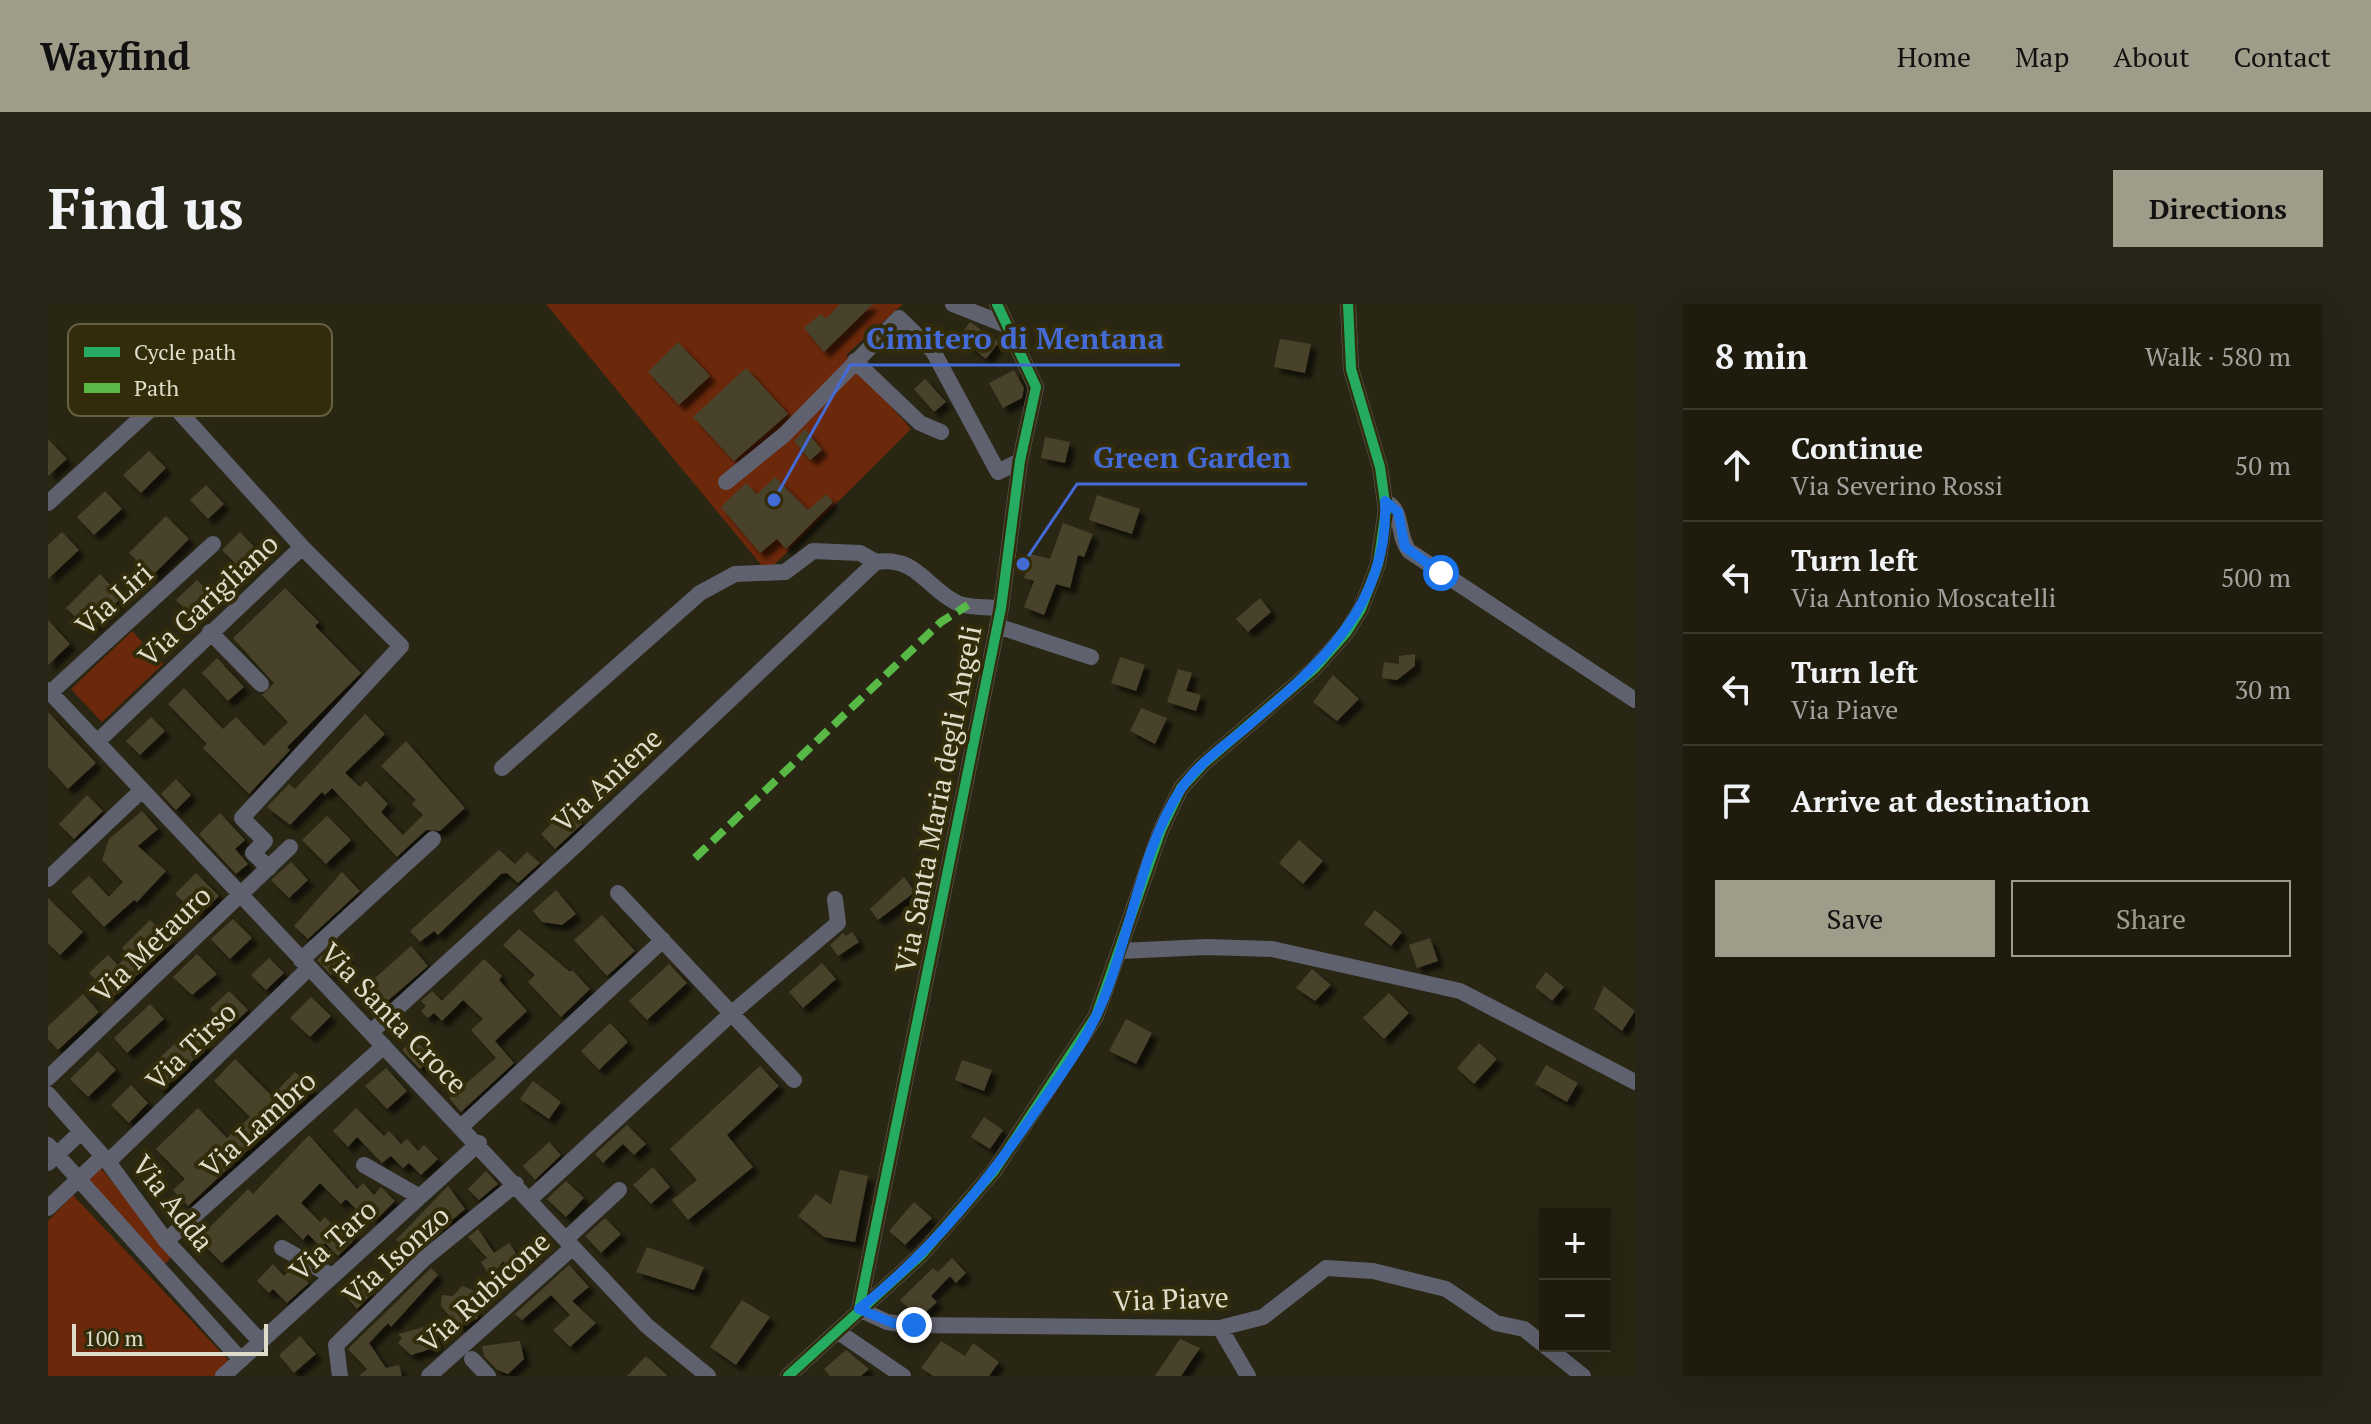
<!DOCTYPE html>
<meta charset="utf-8">
<style>
:root{--surface:#1f1c0e;--page:#272517;--text:#f1f3f6;--muted:#a1a19e;--line:#3c3a2e;--accent:#9f9c89}
body{margin:0;font-family:"PT Serif",serif;background:var(--page);color:var(--text)}
.controls{position:absolute;right:24px;bottom:24px;display:grid;overflow:hidden;border-radius:0px;box-shadow:0 8px 32px #0002}
.controls button{width:72px;height:72px;display:grid;place-items:center;padding:0;border:0;border-bottom:2px solid var(--line);background:var(--surface);color:var(--text);font:40px sans-serif}
.scale{position:absolute;left:24px;bottom:20px;width:196px;box-sizing:border-box;padding-left:8px;border:4px solid #dfdcc9;border-top:0;font-size:22px;line-height:28px;white-space:nowrap;color:#dfdcc9;-webkit-text-stroke:6px #322c0a;paint-order:stroke}
.stop{position:absolute;width:24px;height:24px;margin:-18px;border:6px solid #1a73e8;border-radius:50%;background:#fff}
.stop.end{background:#1a73e8;border-color:#fff;box-shadow:0 2px 8px #0008}
.list{margin:0;padding:0;list-style:none}
h2{display:flex;justify-content:space-between;align-items:center;height:104px;margin:0;padding:0 32px;font-size:34px}
h2 small{font-size:26px;font-weight:400;color:var(--muted)}
.list li{display:grid;grid-template-columns:52px 1fr auto;gap:24px;align-items:center;box-sizing:border-box;height:112px;padding:0 32px;border-top:2px solid var(--line)}
.list b{display:block;font-size:30px;white-space:nowrap}
.list p{margin:0;font-size:26px;white-space:nowrap;color:var(--muted)}
.list em{font-size:26px;font-style:normal;color:var(--muted)}
.actions{display:flex;gap:16px;padding:24px 32px}
.actions a{flex:1;padding:18px 0;border:2px solid var(--accent);border-radius:0px;text-align:center;font-size:28px;color:var(--accent)}
.actions .main{background:var(--accent);color:#111}
.icon{flex:none;width:44px;height:44px;fill:none;stroke:currentColor;stroke-width:2;stroke-linecap:round;stroke-linejoin:round}
.map{position:relative;flex:none;width:1587px;height:1072px;overflow:hidden;border-radius:0px}
header{display:flex;align-items:center;gap:48px;box-sizing:border-box;height:112px;padding:0 40px;background:var(--accent);color:#111}
header strong{font-size:38px}
nav{display:flex;gap:44px;margin-inline-start:auto;font-size:28px}
.intro{display:flex;align-items:center;justify-content:space-between;box-sizing:border-box;height:192px;padding:0 48px}
h1{margin:0;font-size:56px}
.button{padding:20px 36px;border-radius:0px;background:var(--accent);color:#111;font-size:28px;font-weight:700}
main{display:flex;gap:48px;padding:0 48px}
aside{flex:1;background:var(--surface);border-radius:0px;box-shadow:0 8px 32px #0002}
.map>svg:first-child{display:block}
.green{fill:#6c280a}
.building{fill:#49422c;filter:url(#shadow)}
.lines{fill:none;stroke-linecap:round;stroke-linejoin:round}
.minor{stroke:#5f616f;stroke-width:16}
.quiet{stroke:#58b947;stroke-width:8;stroke-dasharray:16 8;stroke-linecap:butt}
.cycleway-casing{stroke:#322c0a;stroke-width:15}
.cycleway{stroke:#26ab63;stroke-width:10}
.route{stroke:#1a73e8;stroke-width:10}
.labels{text-anchor:middle;stroke-width:8;stroke-linejoin:round;paint-order:stroke}
.street-label{font-size:28px;fill:#dfdcc9;stroke:#322c0a}
.key{fill:#322c0a;stroke:#666143;stroke-width:2}
.key-label{font-size:22px;fill:#dfdcc9}
.leader{fill:none;stroke:#446ad5;stroke-width:3}
.callout-dot{fill:#446ad5;stroke:#322c0a;stroke-width:3}
.callout-label{font-size:30px;text-anchor:middle;font-weight:bold;fill:#446ad5;stroke:#322c0a;stroke-width:8;stroke-linejoin:round;paint-order:stroke}
</style>
<header>
<strong>Wayfind</strong>
<nav><a>Home</a><a>Map</a><a>About</a><a>Contact</a></nav>
</header>
<div class="intro"><h1>Find us</h1><a class="button">Directions</a></div>
<main>
<div class="map">
<svg width="1587" height="1072" viewBox="0 0 1587 1072">
<defs>
<filter id="shadow"><feDropShadow dx="6" dy="6" stdDeviation="2" flood-color="#0009"/></filter>
</defs>
<rect width="100%" height="100%" fill="#292613"/>
<!-- green -->
<path class="green" d="M498,0h357l-57,51 65,74 -144,143z
M84,327l31,33 -61,58 -31,-33z
M53,864l71,88 -8,9 -75,-86z
M25,891l161,171 -13,10h-173v-155z"/>
<!-- building -->
<path class="building" d="M792,0h33l-49,48 -20,-24 17,-14 5,5z
M922,18l29,20 -13,17 -27,-22z
M1232,35l31,5 -6,29 -31,-6z
M630,38l32,34 -31,29 -31,-33z
M698,64l42,46 -54,47 -41,-44z
M966,66l10,18 -2,10 -19,10 -14,-25z
M877,75l21,23 -12,10 -20,-23z
M757,125l17,21 -12,10 -16,-19z
M997,133l25,5 -5,21 -24,-5z
M0,135l19,20 -19,17z
M101,147l17,17 -25,25 -18,-18z
M727,173l33,33 18,-16 7,8 -47,47 -9,-10 -17,14 -39,-46 25,-24 11,11z
M158,181l18,19 -16,15 -18,-19z
M57,187l17,18 -28,26 -17,-18z
M1049,191l43,14 -8,25 -43,-14z
M118,212l23,23 -37,37 -23,-23z
M1015,219l30,11 -9,23 -6,-2 -8,33 -14,-4 -12,31 -20,-8 10,-26 -10,-3 7,-24 19,5z
M14,228l17,18 -31,29v-34z
M192,228l22,23 -18,17 -22,-22z
M52,270l22,23 -33,33 -23,-22z
M149,276l18,18 -21,20 -18,-18z
M237,284l34,34 -4,4 46,47 -74,74 3,3 -41,44 -46,-46 4,-4 -39,-40 16,-16 39,41 13,-12 28,29 24,-24 -26,-27 12,-12 -41,-45z
M1212,294l11,14 -23,20 -12,-13z
M0,316l22,24 -22,21z
M1367,350v12l-18,14 -15,-2 2,-16 15,2v-8z
M1072,353l25,8 -9,26 -25,-8z
M169,354l27,29 -16,14 -26,-28z
M1130,365l14,4 -6,18 15,4 -5,16 -29,-9z
M1285,371l26,24 -22,22 -24,-19z
M1093,404l26,10 -12,26 -25,-13z
M0,408l48,51 -28,26 -20,-22z
M317,410l20,20 -40,39 15,14 6,-6 22,23 -7,8 22,23 20,-20 -11,-11 4,-4 -35,-34 25,-25 59,67 -25,23 -14,-1 -29,27 -65,-69 -7,7 -3,-3 -32,33 -23,-18 22,-23 6,5z
M103,413l14,14 -25,24 -14,-14z
M128,475l15,16 -15,15 -15,-16z
M39,491l16,16 -29,28 -15,-15z
M519,504l15,16 -27,25 -14,-15z
M94,507l16,18 -20,17 28,25 -29,31 -3,-2 -30,27 -33,-35 18,-16 20,21 14,-15 -21,-22 7,-21z
M172,509l25,27 -10,9 13,15 -12,10 -37,-40z
M279,512l24,24 -25,24 -24,-24z
M1251,536l24,21 -20,23 -24,-21z
M451,546l16,14 12,-12 13,11 -22,20 -11,-10 -6,1 -63,61 -4,-4 -14,11 -10,-11z
M243,558l17,18 -19,18 -18,-18z
M294,568l18,19 -52,48 -14,-13z
M148,569l23,23 -21,20 -23,-22z
M856,573l11,15 -37,28 -8,-11z
M508,586l20,24 -14,11 -20,-3 -9,-11z
M0,594l35,34 -23,23 -12,-12z
M1327,606l27,22 -11,14 -27,-22z
M554,611l33,36 -28,25 -33,-36z
M185,615l19,19 -22,21 -19,-20z
M102,616l23,22 -61,56 -23,-25 19,-18 10,10 10,-11 -6,-6z
M471,625l51,43 2,-2 18,19 -29,28 -33,-35 7,-7 -32,-30z
M804,628l7,10 -21,14 -8,-11 13,-12 3,3z
M1382,634l8,23 -21,7 -8,-23z
M287,639l14,15 -18,17 -14,-15z
M363,642l17,20 -44,38 -17,-19z
M149,650l20,20 -25,21 -19,-18z
M221,654l15,15 -18,17 -15,-15z
M436,655l18,17 -3,4 28,31 -32,30 19,22 -53,49 -12,-14 47,-40 -25,-28 12,-11 -20,-19 -21,21 -8,-8 -6,5 -7,-7 5,-5 -5,-5 11,-10 10,10z
M774,659l14,16 -33,29 -14,-16z
M621,660l18,19 -40,37 -18,-19z
M1264,665l19,16 -16,16 -19,-13z
M1498,668l18,15 -12,14 -17,-14z
M1556,682l31,25 -13,20 -28,-22z
M181,687l19,19 -20,19 -18,-20z
M1341,689l20,20 -25,26 -21,-21z
M35,690l16,18 -41,38 -10,-11v-13z
M263,693l20,19 -21,21 -20,-19z
M102,700l14,15 -37,34 -13,-15z
M1078,715l26,14 -16,31 -27,-13z
M562,719l18,19 -29,28 -18,-19z
M142,725l17,18 -45,43 -17,-18z
M366,735l18,18 -12,12 -18,-19z
M1431,739l18,16 -23,25 -17,-16z
M50,747l18,19 -28,27 -18,-18z
M187,755l37,37 23,-24 18,17 -125,117 -15,-16 12,-11 -29,-30 42,-41 29,30 23,-21 -36,-36z
M914,756l30,10 -8,21 -29,-11z
M1498,761l32,18 -11,19 -32,-18z
M712,762l19,20 -52,49 26,32 -65,53 -16,-20 25,-20 -27,-31z
M338,764l21,23 -20,18 -22,-23z
M485,777l28,21 -12,17 -29,-20z
M83,781l17,18 -19,20 -18,-18z
M308,804l28,28 5,-5 12,13 6,-5 11,12 6,-6 14,14 -17,16 -12,-12 -6,5 -12,-12 -9,7 -25,-26 -9,10 -15,-16z
M936,813l19,13 -13,19 -19,-12z
M579,821l19,19 -12,11 -11,-11 -20,19 -8,-9z
M261,831l48,54 6,-6 11,12 7,-8 14,14 -19,19 -14,-13 -4,4 -12,-12 -5,5 -21,-21 -19,20 19,19 5,-5 12,13 6,-6 13,14 -18,18 -13,-13 -4,4 -13,-13 -5,6 -26,-26 -55,49 -24,-24 50,-50 5,5z
M501,838l12,13 -26,25 -12,-14z
M605,863l17,20 -19,17 -18,-19z
M792,866l28,6 -13,66 -31,-5 -26,-21 18,-22 15,11z
M438,867l12,13 -19,16 -11,-11z
M518,877l18,17 -18,19 -19,-18z
M400,882l17,23 -55,47 -14,-16z
M866,898l18,16 -27,27 -16,-14z
M557,914l16,16 -20,19 -16,-17z
M430,925l16,24 15,-10 13,20 -13,8 -6,-10 -6,9 -2,-3 -8,5 -6,-10 6,-4 -19,-21z
M599,943l57,20 -10,23 -58,-18z
M904,954l14,15 -10,10 -6,-7 -19,20 6,6 -13,12h-9l-15,-14 33,-32 5,4z
M225,960l11,12 8,-8 17,15 -22,20 -14,-14 -4,4 -12,-12z
M521,961l20,22 -17,14 24,22 -26,24 -17,-17 17,-15 -19,-20 -29,25 -7,-6z
M383,964l7,7 -47,52 -3,-4 -19,20 17,25 13,-3 3,11h-43l8,-7 -19,-20z
M307,974l16,17 -14,14 -16,-18z
M414,982l15,6 -5,13 6,13 -19,9 -18,-21 1,-11 11,1z
M694,996l28,17 -34,48 -26,-18z
M376,1023l15,3 -5,18 -23,7 -13,-12 4,-5 -4,-4z
M252,1032l16,18 -22,19 -15,-18z
M1132,1035l20,9 -19,28h-26z
M472,1037l4,18 -16,15 -11,-4 -13,-14 -2,-10z
M893,1037l24,15 8,-13 26,19 -10,14h-56l-12,-8z
M798,1046l23,19 -8,7h-31l-6,-7z
M598,1052l22,20h-41z"/>
<g class="lines">
<!-- minor -->
<path class="minor" d="M905,0l53,21
M807,57l65,62 21,9
M678,178l58,-47 115,-117 34,33 65,121 22,-11
M1337,197c20,11 11,33 24,50l226,149
M0,199l117,-107 137,151 -205,195
M949,322l94,31
M162,328l51,52
M0,386l599,636 61,50
M2,389l163,-149
M454,464l198,-175 35,-19 50,-2 28,-21 47,2 16,9
M221,564l-16,-15 12,-12 -23,-23 159,-172 -99,-99
M0,575l94,-89
M570,589l176,187
M1073,647l85,-4 66,2 188,42 175,91
M253,656l132,-121
M323,728l206,-188 299,-282c41,-6 49,25 81,41 11,5 31,4 44,5
M0,774l242,-231
M0,790l60,68 58,79 95,101
M414,822l201,-186
M0,841l193,215
M60,858l201,-194
M0,859l33,-31
M316,861l56,32
M482,895l202,-186 106,-90 -3,-24
M0,904l55,-52
M518,935l53,-49
M118,937l218,-195
M234,944l50,28
M811,1005l142,-701 19,-147 16,-74 -39,-83
M811,1005l28,13 20,3 313,3 43,-11 63,-49 47,3 73,18 50,34 28,6 59,47
M1172,1024l28,48
M789,1027l66,45
M424,1055l16,17
M175,1072l256,-233
M292,1072l-4,-31 89,-87 91,-74
M381,1072l144,-129
M740,1072l133,-121 73,-84 102,-155 65,-186 20,-42 22,-24 112,-96 31,-35 15,-24 17,-45 8,-54 -6,-43 -29,-98 -3,-65"/>
<!-- quiet -->
<path class="quiet" d="M647,554l246,-236 27,-17"/>
<defs>
<path id="cycleway" d="M811,1005l142,-701 19,-147 16,-74 -39,-83
M740,1072l133,-121 73,-84 102,-155 65,-186 20,-42 22,-24 112,-96 31,-35 15,-24 17,-45 8,-54 -6,-43 -29,-98 -3,-65"/>
</defs>
<!-- cycleway casing -->
<use href="#cycleway" class="cycleway-casing"/>
<!-- cycleway -->
<use href="#cycleway" class="cycleway"/>
</g>
<g class="lines">
<!-- route -->
<path class="route" d="M866,1021l-21,-2 -34,-14c74,-59 130,-129 183,-207 23,-33 47,-66 62,-104 26,-63 39,-153 77,-209 15,-23 39,-40 61,-58 74,-63 148,-124 143,-230l13,11 7,35 36,26"/>
</g>
<g class="labels">
<!-- street labels -->
<g class="street-label">
<text transform="translate(66 295) rotate(-42)" y="10">Via Liri</text>
<text transform="translate(160 296) rotate(-43)" y="10">Via Garigliano</text>
<text transform="translate(559 476) rotate(-43)" y="10">Via Aniene</text>
<text transform="translate(890 495) rotate(-79)" y="10">Via Santa Maria degli Angeli</text>
<text transform="translate(103 640) rotate(-44)" y="10">Via Metauro</text>
<text transform="translate(346 714) rotate(46)" y="10">Via Santa Croce</text>
<text transform="translate(143 742) rotate(-44)" y="10">Via Tirso</text>
<text transform="translate(210 820) rotate(-42)" y="10">Via Lambro</text>
<text transform="translate(125 899) rotate(52)" y="10">Via Adda</text>
<text transform="translate(285 936) rotate(-42)" y="10">Via Taro</text>
<text transform="translate(348 951) rotate(-42)" y="10">Via Isonzo</text>
<text transform="translate(436 988) rotate(-42)" y="10">Via Rubicone</text>
<text transform="translate(1123 995) rotate(-2)" y="10">Via Piave</text>
</g>
</g>
<!-- legend -->
<rect x="20" y="20" width="264" height="92" rx="12" class="key"/>
<rect x="36" y="43" width="36" height="10" fill="#26ab63"/>
<rect x="36" y="79" width="36" height="10" fill="#58b947"/>
<g class="key-label">
<text x="86" y="56">Cycle path</text>
<text x="86" y="92">Path</text>
</g>
<!-- callouts -->
<path class="leader" d="M726 196L802 61H1132M975 260L1029 180H1259"/>
<g class="callout-dot">
<circle cx="726" cy="196" r="8"/>
<circle cx="975" cy="260" r="8"/>
</g>
<g class="callout-label">
<text x="967" y="45">Cimitero di Mentana</text>
<text x="1144" y="164">Green Garden</text>
</g>
</svg>
<div class="controls">
<button>+</button>
<button>−</button>
</div>
<div class="scale">100 m</div>
<div class="stop" style="left:1393px;top:269px"></div>
<div class="stop end" style="left:866px;top:1021px"></div>
</div>
<aside>
<h2>8 min<small>Walk · 580 m</small></h2>
<ul class="list">
<li><svg class="icon" aria-label="ahead" viewBox="0 0 24 24"><path d="M12 20V5M6 11l6-6 6 6"/></svg><div><b>Continue</b><p>Via Severino Rossi</p></div><em>50 m</em></li>
<li><svg class="icon" aria-label="left" viewBox="0 0 24 24"><path d="M17 20v-9H6M10 6l-5 5 5 5"/></svg><div><b>Turn left</b><p>Via Antonio Moscatelli</p></div><em>500 m</em></li>
<li><svg class="icon" aria-label="left" viewBox="0 0 24 24"><path d="M17 20v-9H6M10 6l-5 5 5 5"/></svg><div><b>Turn left</b><p>Via Piave</p></div><em>30 m</em></li>
<li><svg class="icon" aria-label="arrive" viewBox="0 0 24 24"><path d="M6 21V4h12l-3 4 3 4H6"/></svg><div><b>Arrive at destination</b></div></li>
</ul>
<div class="actions"><a class="main">Save</a><a>Share</a></div>
</aside>
</main>
